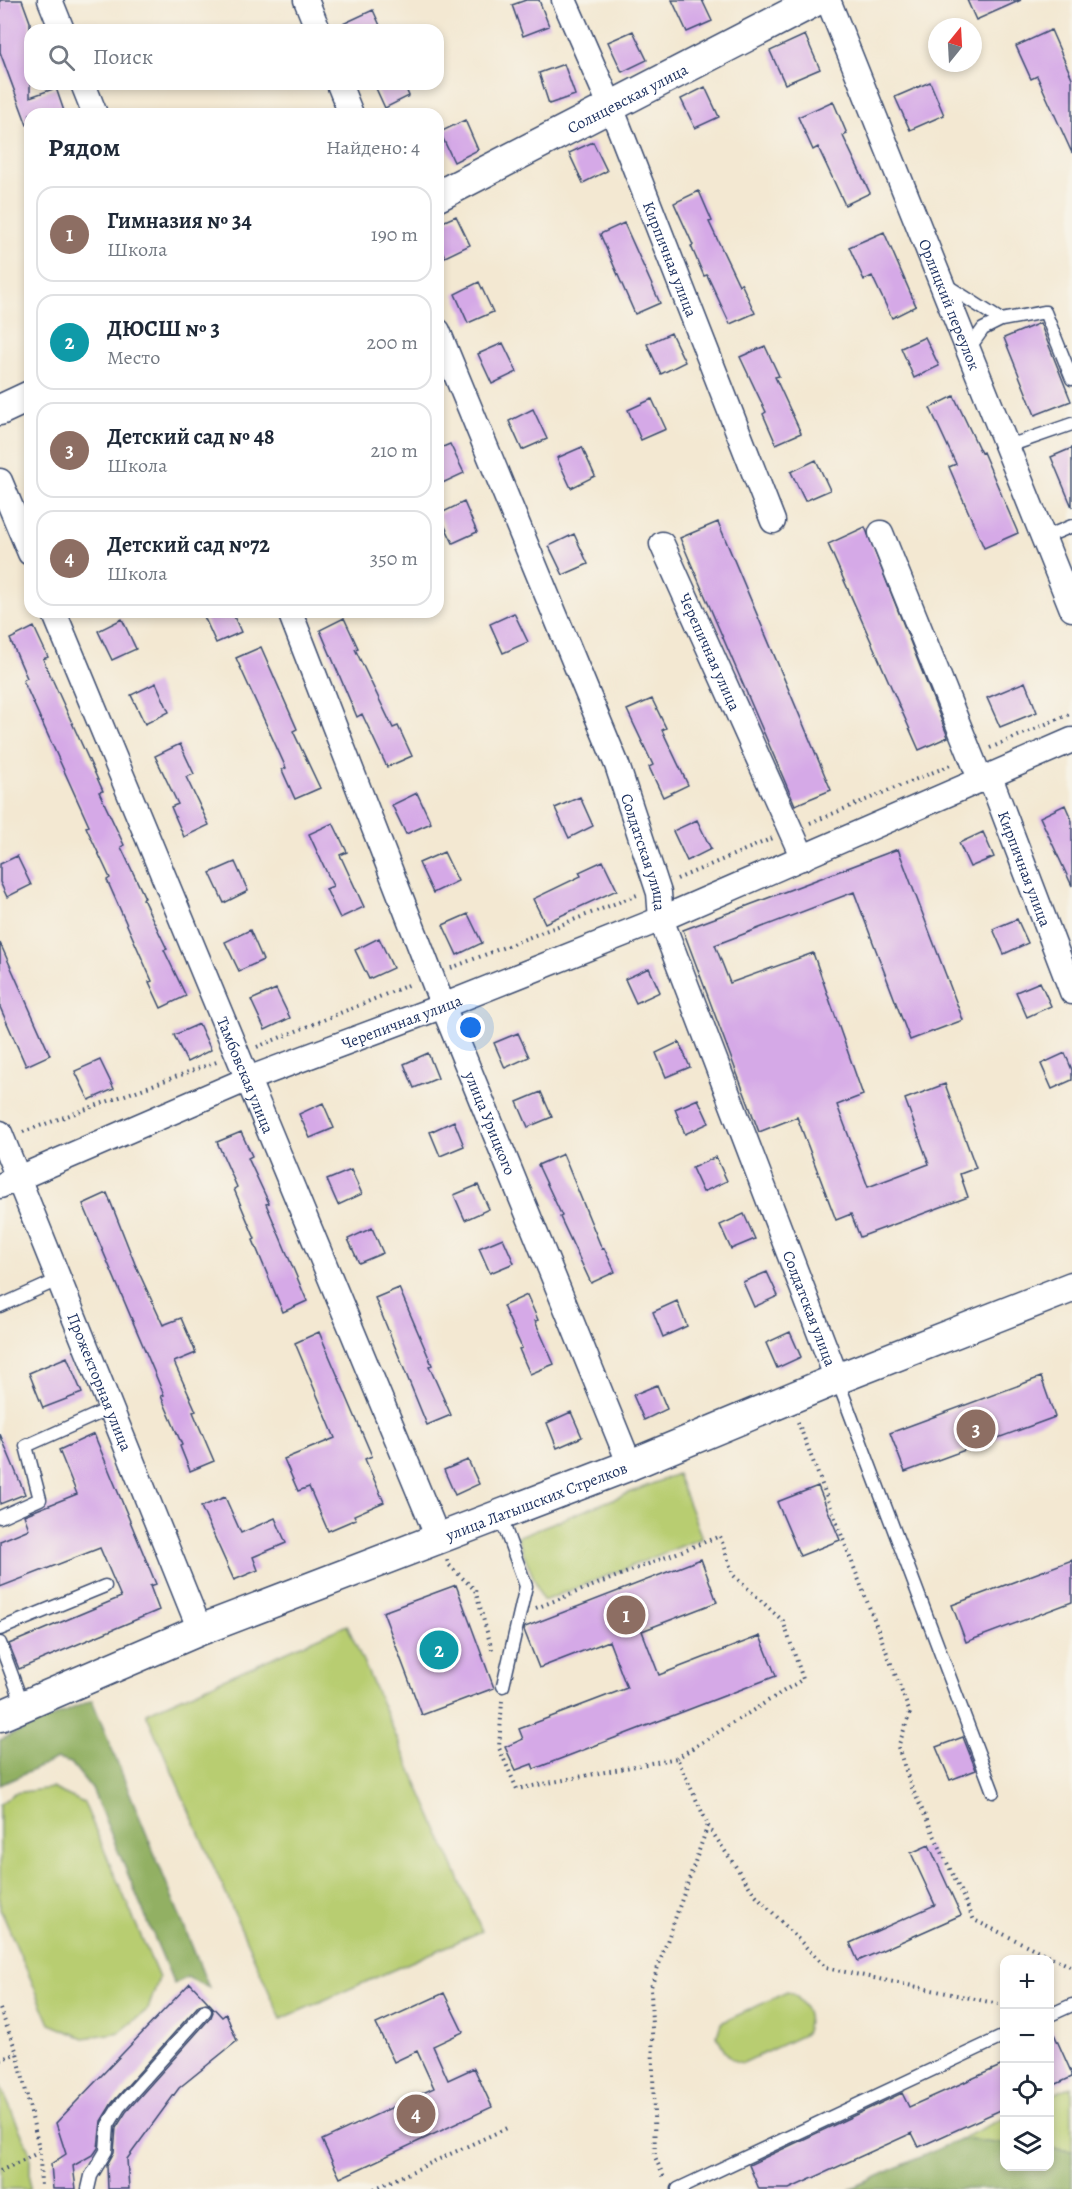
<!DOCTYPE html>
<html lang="ru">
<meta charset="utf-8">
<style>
:root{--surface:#fff;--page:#f6f6f7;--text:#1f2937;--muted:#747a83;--line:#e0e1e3;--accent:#b5179e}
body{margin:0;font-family:Alegreya,serif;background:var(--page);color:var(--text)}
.controls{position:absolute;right:18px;bottom:18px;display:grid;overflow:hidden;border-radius:12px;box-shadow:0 3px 9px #0003}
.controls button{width:54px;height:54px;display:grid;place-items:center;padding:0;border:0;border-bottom:2px solid var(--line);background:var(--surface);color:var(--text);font:30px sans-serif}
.compass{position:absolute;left:928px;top:18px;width:54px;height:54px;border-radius:50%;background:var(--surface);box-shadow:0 3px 9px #0003;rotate:18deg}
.you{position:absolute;left:471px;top:1028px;width:21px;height:21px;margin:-15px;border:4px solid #fff;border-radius:50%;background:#1a73e8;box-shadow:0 0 0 9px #1a73e833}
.badge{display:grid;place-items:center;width:39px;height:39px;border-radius:50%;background:var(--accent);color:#fff;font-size:20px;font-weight:700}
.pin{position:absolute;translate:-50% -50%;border:3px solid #fff;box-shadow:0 2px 6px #0006}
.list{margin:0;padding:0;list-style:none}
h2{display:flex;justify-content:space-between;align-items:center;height:78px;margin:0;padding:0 24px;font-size:26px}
h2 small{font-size:20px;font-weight:400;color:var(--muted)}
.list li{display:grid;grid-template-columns:39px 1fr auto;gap:18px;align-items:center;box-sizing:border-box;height:96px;margin:0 12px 12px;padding:0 12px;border:2px solid var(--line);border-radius:18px}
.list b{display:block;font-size:22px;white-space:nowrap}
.list p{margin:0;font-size:20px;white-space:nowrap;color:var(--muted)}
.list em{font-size:20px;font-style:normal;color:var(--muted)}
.icon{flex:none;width:33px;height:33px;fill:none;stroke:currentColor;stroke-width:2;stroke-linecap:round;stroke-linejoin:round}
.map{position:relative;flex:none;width:1072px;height:2189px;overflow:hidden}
.search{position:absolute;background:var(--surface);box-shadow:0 3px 9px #0003;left:24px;top:24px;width:420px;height:66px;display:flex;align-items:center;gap:15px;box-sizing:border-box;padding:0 21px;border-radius:18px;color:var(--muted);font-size:22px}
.panel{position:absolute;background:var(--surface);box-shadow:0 3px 9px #0003;left:24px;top:108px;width:420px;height:510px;border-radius:18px}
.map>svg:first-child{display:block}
.green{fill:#b8cd71;stroke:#6a7e68;stroke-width:1.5}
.forest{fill:#92b063;stroke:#567060;stroke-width:1.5}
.building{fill:#d5a9e7}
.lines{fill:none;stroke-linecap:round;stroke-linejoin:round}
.service-casing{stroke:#3b4b6f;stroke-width:15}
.minor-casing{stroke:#3b4b6f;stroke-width:27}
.tertiary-casing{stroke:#3b4b6f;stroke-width:33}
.path{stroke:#3b4b6f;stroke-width:4;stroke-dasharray:1.5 4.5;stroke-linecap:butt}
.service{stroke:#fff;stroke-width:12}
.minor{stroke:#fff;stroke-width:24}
.tertiary{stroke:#fff;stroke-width:30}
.labels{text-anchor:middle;stroke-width:5;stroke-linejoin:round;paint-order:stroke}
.street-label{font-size:16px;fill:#1b2f5e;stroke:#f7f3e8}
</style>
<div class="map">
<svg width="1072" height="2189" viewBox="0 0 1072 2189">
<rect width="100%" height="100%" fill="#f7f3e8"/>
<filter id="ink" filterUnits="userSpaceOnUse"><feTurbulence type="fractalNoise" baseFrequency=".0167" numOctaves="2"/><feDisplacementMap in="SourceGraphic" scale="12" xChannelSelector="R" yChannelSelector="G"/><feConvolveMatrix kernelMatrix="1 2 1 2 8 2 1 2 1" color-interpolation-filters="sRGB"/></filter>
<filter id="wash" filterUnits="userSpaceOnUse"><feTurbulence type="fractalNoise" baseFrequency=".008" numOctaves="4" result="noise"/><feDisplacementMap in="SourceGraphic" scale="24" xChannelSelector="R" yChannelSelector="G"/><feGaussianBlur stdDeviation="1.35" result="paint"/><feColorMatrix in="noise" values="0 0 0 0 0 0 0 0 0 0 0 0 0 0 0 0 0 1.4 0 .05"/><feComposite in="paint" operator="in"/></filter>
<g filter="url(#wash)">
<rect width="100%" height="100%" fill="#f3e8d2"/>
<!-- green -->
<path class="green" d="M677,1474l25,64 -159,63 -26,-64z
M347,1625l135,306 -201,88 -135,-306z
M52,1788l32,15 75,175 -11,31 -28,23 -36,6 -34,-14 -50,-116v-104l14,-11z
M787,1992c17,4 25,27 18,42l-62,29c-16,-2 -19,-15 -26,-27l4,-13z
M0,2085l30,68v36h-30z
M1072,2086v65l-22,-3v-52z
M1004,2118v26l-44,-5z"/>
<!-- forest -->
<path class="forest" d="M92,1700l117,288 -22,-11 -13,7 -82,-195 -21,-26 -14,-4 -57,26v-45z
M960,2139l44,5v22h46v-17l22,2v38h-222z"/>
<g id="blocks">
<!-- building -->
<path class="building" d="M0,0h22l8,22v75l26,-9 9,26h-35v11h-3l-27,-73z
M526,0h13l10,26 -26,10 -11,-31z
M672,0h30l10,21 -25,11z
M967,0h54l-45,20z
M373,10l9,20h-50v-1z
M1051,30l21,48v75l-35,-77 -6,3 -15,-33z
M633,31l14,29 -25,12 -14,-30z
M805,35l15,34 -35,15 -15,-33z
M564,64l11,31 -26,9 -10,-31z
M930,82l14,33 -34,15 -15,-33z
M374,84h30l5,12 -24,12z
M705,87l14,30 -24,11 -14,-29z
M833,101l14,33 -4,2 27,57 -25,12 -27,-58 -5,3 -15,-33z
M465,120l13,30 -24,12 -14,-30z
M593,142l14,29 -24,12 -14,-30z
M699,191l13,30 -3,1 30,63 2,-2 14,30 -25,11 -23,-49 -3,1 -13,-30 2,-1 -19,-42z
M456,216l14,29 -25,12 -7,-15v-18z
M624,223l36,80 -25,11 -35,-80z
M884,232l32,74 -24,12 -20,-42 -8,4 -15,-33z
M479,282l14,30 -25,11 -13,-29z
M1040,323l31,78 -36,14 -31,-77z
M671,333l14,29 -24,12 -14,-30z
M925,337l14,29 -25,12 -13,-30z
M503,343l14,29 -25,12 -14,-30z
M765,346l14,30 -4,1 26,56 -25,11 -13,-30 3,-2 -26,-55z
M954,396l27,57 2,-1 35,81 -34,15 -35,-81 7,-3 -26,-56z
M652,399l14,30 -25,11 -13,-30z
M533,409l14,30 -25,11 -13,-29z
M450,444l14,29 -26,12v-36z
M582,447l13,29 -24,12 -14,-30z
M1072,448v59l-21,-50z
M816,460l14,30 -25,11 -14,-29z
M464,502l13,30 -24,11 -14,-29z
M718,522l113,268 -36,15 -115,-267z
M865,527l83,210 -29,13 -91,-206z
M574,534l14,30 -25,11 -14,-29z
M202,612h30l9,20 -25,11z
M514,613l14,29 -25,11 -13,-29z
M344,618l14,30 -3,1 38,79 5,-2 14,30 -25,11 -25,-53 -5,3 -37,-87z
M122,619l14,30 -24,11 -14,-29z
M34,627l14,30 -5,2 60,132 -4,1 25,53 -3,2 24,51 -2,1 24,50 -3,1 22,46 -25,12 -12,-26 3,-1 -45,-101 3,-2 -24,-51 3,-1 -66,-146 4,-2 -17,-39z
M261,647l36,82 -4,2 27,57 -25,11 -13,-29 4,-2 -50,-110z
M1025,682l12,30 -37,15 -13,-29z
M156,683l13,29 -24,12 -14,-29z
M652,699l14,29 -4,2 26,55 -25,12 -14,-30 4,-2 -26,-55z
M180,744l14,30 -8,3 23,48 -25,12 -13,-30 7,-3 -23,-48z
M417,793l14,30 -25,11 -14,-29z
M580,797l13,29 -24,12 -14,-30z
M1065,805l7,16v65l-32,-69z
M697,820l14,29 -24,12 -14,-30z
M333,823l14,29 -7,3 24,52 -24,11 -14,-29 7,-3 -24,-52z
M983,832l11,25 -24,10 -11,-24z
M898,849l65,171 -53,20 -56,-148 -139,53 15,38 83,-30 50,142 -26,10 31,82 61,-23 -24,-65 40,-15 31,84 -16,6 8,23 -108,40 -9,-23 -15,6 -39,-103 -38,15 -76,-202z
M444,852l14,29 -25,12 -14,-30z
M17,856l14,29 -24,12 -7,-15v-18z
M603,861l14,29 -72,33 -12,-24 48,-23 -2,-4z
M235,862l13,29 -24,12 -14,-30z
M468,914l14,29 -25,12 -14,-30z
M1017,919l11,24 -24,11 -11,-25z
M250,930l13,30 -24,11 -14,-29z
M379,938l14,30 -24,11 -14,-29z
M0,943l50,112 -24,11 -26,-59z
M649,968l11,24 -24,11 -11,-24z
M1040,982l11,24 -24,11 -11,-25z
M276,989l14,29 -25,12 -14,-30z
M199,1024l12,26 -24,12 -13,-27z
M518,1033l11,24 -24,11 -11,-25z
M679,1042l11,25 -24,10 -10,-24z
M428,1053l10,25 -24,10 -10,-24z
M1065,1053l7,17v10l-20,9 -11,-25z
M100,1060l14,29 -25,11 -14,-29z
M541,1092l11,25 -24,10 -11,-25z
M698,1099l11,24 -24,11 -10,-25z
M323,1103l11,25 -24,10 -11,-24z
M454,1121l10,25 -24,10 -10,-24z
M241,1132l11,24 -4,2 21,45 -3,1 41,97 -24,11 -30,-72 2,-1 -21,-50 3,-2 -20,-45z
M563,1154l39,95 2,-1 11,24 -24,11 -31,-66 2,-1 -24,-51z
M716,1157l11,24 -24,11 -11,-24z
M351,1170l11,24 -24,11 -11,-25z
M478,1185l11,24 -24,11 -11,-25z
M107,1193l28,71 28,61 18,-7 15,35 -22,9 22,49 -3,1 21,49 -24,10 -10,-25 2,-1 -21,-49 3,-1 -81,-191z
M744,1214l11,25 -24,10 -11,-24z
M372,1228l11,25 -24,10 -11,-24z
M503,1238l11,25 -24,10 -11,-25z
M767,1272l11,24 -24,11 -11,-25z
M399,1288l33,77 -3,1 22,49 -24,10 -52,-127z
M527,1295l11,25 -3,1 19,43 -24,10 -11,-25 3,-1 -19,-42z
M677,1301l10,25 -24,11 -10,-25z
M319,1332l53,124 -7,3 19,43 -30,13 2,4 -28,12 -19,-44 -11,4 -14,-32 51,-21 -40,-95z
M790,1332l11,25 -24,11 -11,-25z
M67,1357l15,36 -39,15 -14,-35z
M1041,1377l14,40 -150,55 -15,-39z
M657,1385l10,24 -23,11 -11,-25z
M571,1412l11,25 -25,11 -10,-25z
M0,1434l25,60 -25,10z
M94,1434l62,150 -6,2 9,24 -140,59 -10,-25 112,-47 -21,-49 -100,39v-46l29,-12 -5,-14 53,-21 -18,-44z
M468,1460l11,24 -24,11 -11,-25z
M818,1486l22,54 -40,16 -23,-54z
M225,1497l16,36 34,-15 11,25 -33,14 5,13 -24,10 -33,-73z
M701,1559l16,43 -75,29 17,44 101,-39 16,40 -242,93 -2,-5 -16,6 -11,-23 18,-8 -4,-10 108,-41 -18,-47 -70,27 -15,-38 1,-3z
M1072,1560v42l-106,40 -14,-37z
M456,1585l38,103 -72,27 -39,-103z
M963,1737l13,33 -26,10 -14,-33z
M929,1845l32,70 -103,46 -8,-18 85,-38 -24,-52z
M190,1983l32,34 4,-3 11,27 -58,47 -52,71 2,30h-21l-1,-24 7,-13 2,-24 10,-16 85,-95 2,-5 -2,-7 -5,-2 -7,2 -87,98 -11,18 -3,27 -4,6 -21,12 3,23h-23l-2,-25 15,-10 -10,-31z
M444,1993l19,39 -30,14 15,34 26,-12 18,39 -152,71 -18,-38 112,-52 -17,-37 -23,11 -18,-38z
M1050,2025l22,49v3l-22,10z
M1005,2064v44l-86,39 -7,-14 -123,56h-30l-10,-24 153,-72 7,14z"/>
</g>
</g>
<g filter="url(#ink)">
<use href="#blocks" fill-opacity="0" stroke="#3b4b6f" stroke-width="1.5"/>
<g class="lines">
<defs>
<path id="service" d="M946,285l55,35 44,-8 27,67
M968,350l15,-21 18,-9
M1006,447l66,-23
M1043,538l29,-12
M0,1306l60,-27
M837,1379l156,413
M500,1515l26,71 -23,100
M0,1517l40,-18 -14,-53 85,-38
M0,1629l105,-43
M0,1643l23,62
M1050,2015l22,-10
M88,2189l3,-13 15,-25 2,-26 11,-18 86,-96
M678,2189l326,-153"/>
<g id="minor">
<path d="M50,0l12,30"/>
<path d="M306,0l12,30"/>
<path id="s1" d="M564,0l47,107 162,414"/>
<path id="s2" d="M828,0l244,609"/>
<path d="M83,84l12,30"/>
<path d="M339,84l12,30"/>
<path id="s3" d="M438,331l179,434 42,128 2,26 176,460"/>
<path d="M0,481l30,72"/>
<path d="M881,533l100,248"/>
<path id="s4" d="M662,544l141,314"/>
<path id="s5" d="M54,612l384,926"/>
<path id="s6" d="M290,612l153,394 187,459"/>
<path id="s7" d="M990,777l82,215"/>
<path id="s8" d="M0,1133l200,497"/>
<path id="s9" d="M0,1186l248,-107 195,-73 218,-87 411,-179"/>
</g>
<g id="tertiary">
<path id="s10" d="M438,196l379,-196"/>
<path d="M0,410l30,-14"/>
<path id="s11" d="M0,1716l200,-86 430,-165 207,-86 235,-92"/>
</g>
</defs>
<!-- service casing -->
<use href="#service" class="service-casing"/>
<!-- minor casing -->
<use href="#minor" class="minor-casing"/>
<!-- tertiary casing -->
<use href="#tertiary" class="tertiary-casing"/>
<!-- path -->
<path class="path" d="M990,748l82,-35
M810,823l143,-59
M677,879l96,-41
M451,968l186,-73
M257,1047l154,-63
M23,1132l196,-71
M798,1422l112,291 -12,34 13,39 63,134 98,47
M447,1560l2,5 26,25 18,63
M536,1608l184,-72 13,39 50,46 20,58 -126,79
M502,1701l-3,47 18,41 160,-31 31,67 -57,162 4,170 10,23
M708,1826l45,66 73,76 178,37
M0,2009l17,44 23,99 1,37
M0,2060l17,-7
M0,2171l40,-19
M374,2189l133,-61"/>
<!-- service -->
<use href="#service" class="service"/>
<!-- minor -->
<use href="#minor" class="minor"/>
<!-- tertiary -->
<use href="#tertiary" class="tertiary"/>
</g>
</g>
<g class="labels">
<!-- street labels -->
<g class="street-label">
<text dy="6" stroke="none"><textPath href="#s10" startOffset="213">Солнцевская улица</textPath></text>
<text dy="6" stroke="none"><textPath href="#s1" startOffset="280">Кирпичная улица</textPath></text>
<text dy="6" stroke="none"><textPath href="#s2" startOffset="328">Орлицкий переулок</textPath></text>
<text dy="6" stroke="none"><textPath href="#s4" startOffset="118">Черепичная улица</textPath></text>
<text dy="6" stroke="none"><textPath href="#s3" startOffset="561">Солдатская улица</textPath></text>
<text dy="6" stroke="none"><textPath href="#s7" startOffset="98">Кирпичная улица</textPath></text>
<text dy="6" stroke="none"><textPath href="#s9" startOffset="434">Черепичная улица</textPath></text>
<text dy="6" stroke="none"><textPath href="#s5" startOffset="501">Тамбовская улица</textPath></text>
<text dy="6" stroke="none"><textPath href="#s6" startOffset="549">улица Урицкого</textPath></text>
<text dy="6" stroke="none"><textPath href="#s3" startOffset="1047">Солдатская улица</textPath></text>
<text dy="6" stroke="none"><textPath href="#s8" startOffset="268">Прожекторная улица</textPath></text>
<text dy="6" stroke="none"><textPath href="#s11" startOffset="578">улица Латышских Стрелков</textPath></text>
</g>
</g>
</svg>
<div class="controls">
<button>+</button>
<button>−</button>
<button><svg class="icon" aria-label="locate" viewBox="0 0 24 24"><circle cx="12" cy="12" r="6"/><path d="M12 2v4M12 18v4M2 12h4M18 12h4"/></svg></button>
<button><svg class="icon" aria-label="layers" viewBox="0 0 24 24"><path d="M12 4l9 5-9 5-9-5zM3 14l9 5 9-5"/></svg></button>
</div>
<svg class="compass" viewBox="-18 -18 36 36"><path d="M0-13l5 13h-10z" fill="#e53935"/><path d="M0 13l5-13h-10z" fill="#747a83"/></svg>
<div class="you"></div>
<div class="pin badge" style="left:626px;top:1615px;background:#8d6e63">1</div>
<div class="pin badge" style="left:439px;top:1650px;background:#0f9aa8">2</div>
<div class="pin badge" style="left:976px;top:1429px;background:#8d6e63">3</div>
<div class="pin badge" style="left:416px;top:2114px;background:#8d6e63">4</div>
<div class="search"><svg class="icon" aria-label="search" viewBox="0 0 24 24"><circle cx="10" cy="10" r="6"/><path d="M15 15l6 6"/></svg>Поиск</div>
<section class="panel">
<h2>Рядом<small>Найдено: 4</small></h2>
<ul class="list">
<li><span class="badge" style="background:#8d6e63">1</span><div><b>Гимназия № 34</b><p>Школа</p></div><em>190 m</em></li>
<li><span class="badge" style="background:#0f9aa8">2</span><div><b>ДЮСШ № 3</b><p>Место</p></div><em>200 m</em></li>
<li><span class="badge" style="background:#8d6e63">3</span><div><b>Детский сад № 48</b><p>Школа</p></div><em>210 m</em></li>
<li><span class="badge" style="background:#8d6e63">4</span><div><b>Детский сад №72</b><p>Школа</p></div><em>350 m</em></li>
</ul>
</section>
</div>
